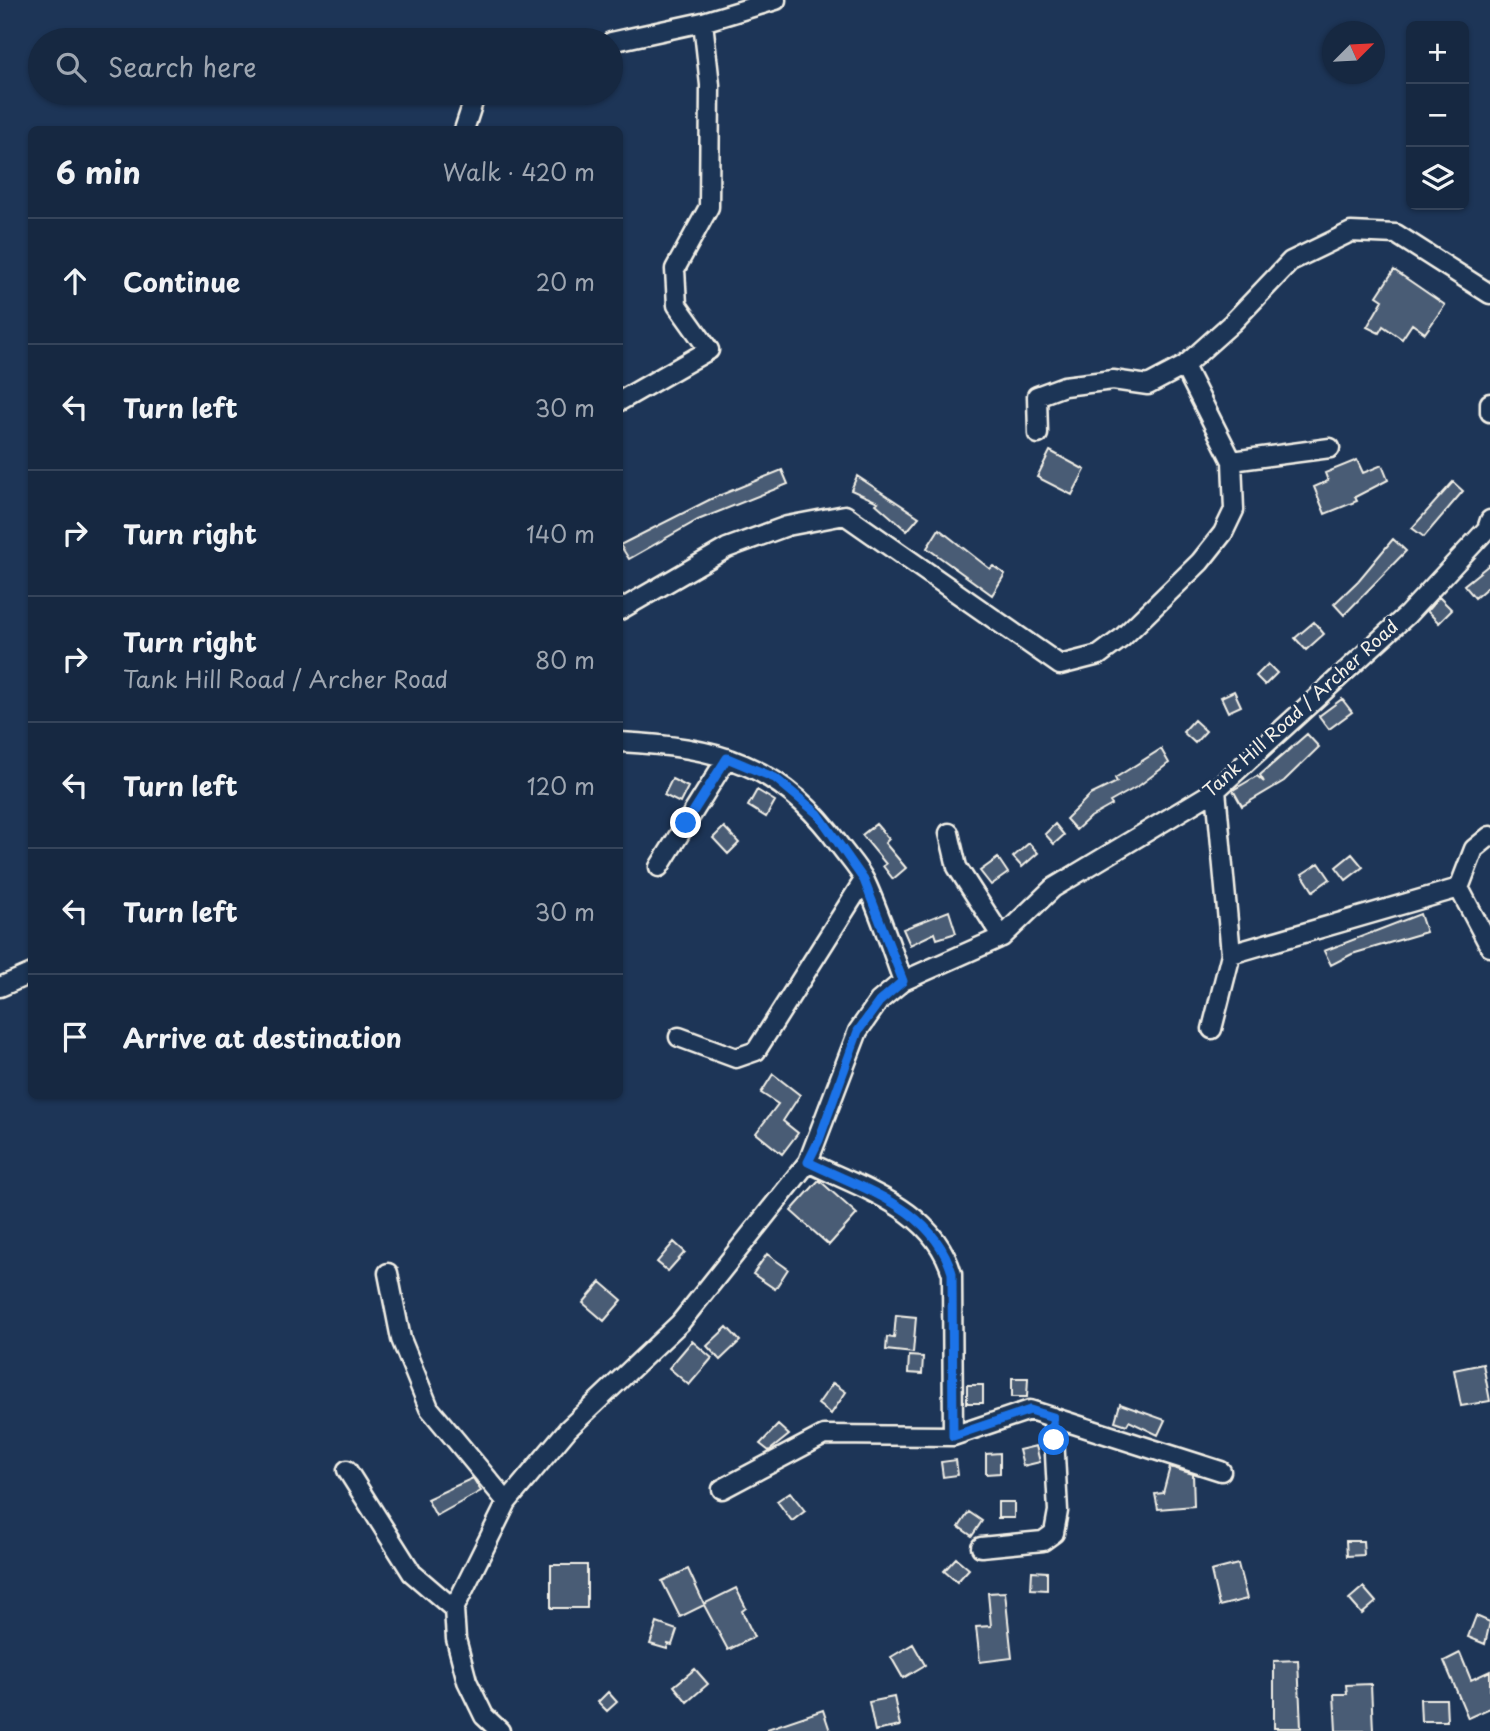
<!DOCTYPE html>
<meta charset="utf-8">
<style>
:root{--surface:#162841;--page:#1f3048;--text:#f1f3f6;--muted:#9ea6b1;--line:#35445a}
body{margin:0;font-family:"Playpen Sans",sans-serif;background:var(--page);color:var(--text)}
.controls{position:absolute;right:21px;top:21px;display:grid;overflow:hidden;border-radius:10px;box-shadow:0 2px 5px #0004}
.controls button{width:63px;height:63px;display:grid;place-items:center;padding:0;border:0;border-bottom:2px solid var(--line);background:var(--surface);color:var(--text);font:35px sans-serif}
.compass{position:absolute;left:1322px;top:21px;width:63px;height:63px;border-radius:50%;background:var(--surface);box-shadow:0 2px 5px #0004;rotate:66deg}
.stop{position:absolute;width:21px;height:21px;margin:-16px;border:5px solid #1a73e8;border-radius:50%;background:#fff}
.stop.end{background:#1a73e8;border-color:#fff;box-shadow:0 2px 7px #0008}
.list{margin:0;padding:0;list-style:none}
h2{display:flex;justify-content:space-between;align-items:center;height:91px;margin:0;padding:0 28px;font-size:30px}
h2 small{font-size:23px;font-weight:400;color:var(--muted)}
.list li{display:grid;grid-template-columns:46px 1fr auto;gap:21px;align-items:center;box-sizing:border-box;height:126px;padding:0 28px;border-top:2px solid var(--line)}
.list b{display:block;font-size:26px;white-space:nowrap}
.list p{margin:0;font-size:23px;white-space:nowrap;color:var(--muted)}
.list em{font-size:23px;font-style:normal;color:var(--muted)}
.icon{flex:none;width:38px;height:38px;fill:none;stroke:currentColor;stroke-width:2;stroke-linecap:round;stroke-linejoin:round}
.map{position:relative;flex:none;width:1490px;height:1731px;overflow:hidden}
.search{position:absolute;background:var(--surface);box-shadow:0 2px 5px #0004;left:28px;top:28px;width:595px;height:77px;display:flex;align-items:center;gap:18px;box-sizing:border-box;padding:0 24px;border-radius:38px;color:var(--muted);font-size:26px}
.panel{position:absolute;background:var(--surface);box-shadow:0 2px 5px #0004;left:28px;top:126px;width:595px;height:973px;border-radius:10px}
.map>svg:first-child{display:block}
.building{fill:#485b74;stroke:#f4f1e8;stroke-width:2}
.lines{fill:none;stroke-linecap:round;stroke-linejoin:round}
.minor-casing{stroke:#f4f1e8;stroke-width:23}
.minor{stroke:#1d3557;stroke-width:18}
.route{stroke:#1a73e8;stroke-width:9}
.labels{text-anchor:middle;stroke-width:6;stroke-linejoin:round;paint-order:stroke}
.street-label{font-size:18px;fill:#f4f1e8;stroke:#1d3557}
</style>
<div class="map">
<svg width="1490" height="1731" viewBox="0 0 1490 1731">
<rect width="100%" height="100%" fill="#1d3557"/>
<filter id="ink" filterUnits="userSpaceOnUse"><feTurbulence type="fractalNoise" baseFrequency=".0143" numOctaves="2"/><feDisplacementMap in="SourceGraphic" scale="14" xChannelSelector="R" yChannelSelector="G"/><feConvolveMatrix kernelMatrix="1 2 1 2 8 2 1 2 1" color-interpolation-filters="sRGB"/></filter>
<g filter="url(#ink)">
<!-- building -->
<path class="building" d="M1394,270l51,35 -20,28 -13,-9 -10,15 -19,-13 -4,7 -12,-6 16,-27 -6,-4z
M1050,451l35,19 -13,25 -35,-18z
M1357,460l6,13 19,-8 6,15 -33,17 2,4 -32,13 -11,-27 14,-6 -3,-8z
M782,470l6,14 -90,36 -69,39 -9,-14 91,-46z
M857,476l62,41 -12,14 -31,-27 2,-2 -27,-12z
M1453,482l10,9 -39,46 -12,-9z
M939,529l51,40 3,-3 12,8 -13,21 -65,-47z
M1393,539l13,12 -62,64 -10,-11 24,-23z
M1490,564v21l-15,13 -11,-13z
M1439,597l13,13 -13,13 -12,-12z
M1314,622l10,12 -18,16 -11,-12z
M1268,664l9,9 -12,12 -9,-9z
M1234,691l7,15 -13,6 -7,-15z
M1342,699l10,13 -23,17 -10,-13z
M1194,720l12,11 -11,12 -12,-11z
M1307,734l12,13 -35,34 -42,25 -9,-16 24,-14 7,6 -4,-7z
M1161,749l8,14 -29,22 -30,17 2,3 -23,13 -13,12 -10,-11 24,-24 27,-13 -2,-4z
M672,779l16,8 -8,16 -16,-8z
M757,790l18,11 -9,16 -18,-11z
M876,824l13,15 -4,4 21,25 -13,11 -10,-13 3,-2 -24,-29z
M1055,824l9,11 -10,9 -9,-10z
M724,827l15,16 -11,11 -15,-16z
M1029,843l9,10 -16,14 -9,-10z
M1352,854l11,13 -17,13 -10,-13z
M998,858l10,15 -17,12 -11,-14z
M1319,863l11,16 -17,12 -11,-17z
M949,911l7,22 -19,6 -2,-6 -25,12 -7,-16z
M1420,914l6,18 -74,22 -21,11 -7,-14z
M773,1074l27,21 -17,26 15,12 -16,21 -26,-21 22,-29 -17,-11z
M819,1180l38,34 -28,31 -38,-34z
M674,1242l11,10 -17,19 -11,-9z
M767,1254l21,15 -13,20 -22,-15z
M601,1282l21,18 -18,21 -21,-18z
M896,1315l20,2 -3,36 -27,-3 1,-13 7,1z
M727,1327l13,14 -20,19 -13,-14z
M692,1341l20,17 -23,27 -20,-17z
M909,1356l14,1 -1,17 -14,-1z
M1483,1364l7,37 -29,5 -7,-36z
M1012,1378h16l-1,19h-15z
M833,1383l13,9 -15,22 -13,-10z
M967,1385h16v18h-16z
M1120,1404l45,16 -7,15 -29,-14 -2,4 -12,-4z
M778,1425l11,10 -20,16 -9,-7z
M1036,1446l4,16 -17,4 -4,-16z
M1000,1453v20l-14,1v-20z
M956,1460l2,15 -15,2 -2,-15z
M1170,1467l23,7 1,32 -36,3 -3,-15 8,-1z
M473,1478l8,13 -45,25 -9,-17z
M790,1492l15,19 -13,10 -15,-20z
M998,1502h16v16h-16z
M969,1512l13,9 -10,15 -13,-9z
M1346,1541h17l1,14 -17,1z
M956,1558l13,11 -12,13 -13,-11z
M1238,1564l9,35 -28,7 -8,-35z
M551,1565h36v43h-36z
M688,1569l16,35 32,-16 10,20 -4,3 12,26 -26,13 -24,-45 -24,12 -18,-36z
M1032,1571l15,1v18l-16,-1z
M1363,1587l13,15 -14,12 -13,-15z
M1005,1592l7,66 -32,4 -4,-35 15,-1 -3,-33z
M1476,1616l14,6 -5,22 -17,-7z
M657,1623l20,7 -5,15 -4,-1 -1,5 -17,-5z
M913,1644l12,21 -22,13 -12,-21z
M1460,1653l11,27 19,-9v37l-22,10 -24,-57z
M1298,1660l3,68h-27v-67z
M695,1669l13,15 -21,18 -13,-16z
M1371,1684l2,47h-37l-2,-37h13l-1,-9z
M608,1692l9,10 -10,9 -9,-9z
M894,1697l6,29 -25,5 -6,-29z
M1420,1699h26l1,22h-26z
M823,1710l7,21h-62l-1,-2z"/>
<g class="lines">
<defs>
<path id="minor" d="M611,42l92,-20 73,-22
M464,130l12,-37
M620,401l89,-51 -32,-45 -2,-36 34,-62 1,-122 -7,-63
M1490,403v9
M1038,434l-1,-38 27,-10 49,-6 35,5 36,-19
M1232,461l98,-13
M620,610l107,-62 60,-22 58,-11 215,150 39,-10 23,-17 78,-76 23,-29 11,-23 -2,-49 -48,-95 48,-43 59,-62 60,-29 45,2 94,60
M620,742c97,5 161,21 220,104 8,11 19,23 25,35 15,32 26,67 38,100
M949,833l8,34 45,70
M659,867l68,-109
M1459,888l31,59
M1231,954l228,-66 15,-39 16,-13
M0,987l32,-14
M1212,1029l19,-75 -15,-164
M679,1037l57,21 20,-7 108,-171
M808,1162c56,28 125,46 144,112l1,162
M388,1273l13,66 28,69 78,94
M347,1470l65,103 42,36
M722,1489l102,-54 129,1 77,-26 191,61
M981,1547l62,-6 11,-8 4,-22 -5,-94
M500,1731l-16,-15 -17,-35 -11,-42 -2,-30 53,-107 61,-73 112,-106 128,-161 50,-131 21,-30 24,-20 99,-44 51,-49 163,-98 191,-175 80,-86 3,-9"/>
</defs>
<!-- minor casing -->
<use href="#minor" class="minor-casing"/>
<!-- minor -->
<use href="#minor" class="minor"/>
</g>
</g>
<g class="lines" filter="url(#ink)">
<!-- route -->
<path class="route" d="M686,823l41,-65 48,20 43,36 46,66 39,101 -24,21 -21,29 -39,109 -11,22c57,28 125,46 144,111l1,163 77,-26 23,7 1,23"/>
</g>
<g class="labels">
<!-- street labels -->
<g class="street-label">
<text transform="translate(1301 709) rotate(-42)" y="6">Tank Hill Road / Archer Road</text>
</g>
</g>
</svg>
<div class="controls">
<button>+</button>
<button>−</button>
<button><svg class="icon" aria-label="layers" viewBox="0 0 24 24"><path d="M12 4l9 5-9 5-9-5zM3 14l9 5 9-5"/></svg></button>
</div>
<svg class="compass" viewBox="-18 -18 36 36"><path d="M0-13l5 13h-10z" fill="#e53935"/><path d="M0 13l5-13h-10z" fill="#9ea6b1"/></svg>
<div class="stop" style="left:1054px;top:1440px"></div>
<div class="stop end" style="left:686px;top:823px"></div>
<div class="search"><svg class="icon" aria-label="search" viewBox="0 0 24 24"><circle cx="10" cy="10" r="6"/><path d="M15 15l6 6"/></svg>Search here</div>
<section class="panel">
<h2>6 min<small>Walk · 420 m</small></h2>
<ul class="list">
<li><svg class="icon" aria-label="ahead" viewBox="0 0 24 24"><path d="M12 20V5M6 11l6-6 6 6"/></svg><div><b>Continue</b></div><em>20 m</em></li>
<li><svg class="icon" aria-label="left" viewBox="0 0 24 24"><path d="M17 20v-9H6M10 6l-5 5 5 5"/></svg><div><b>Turn left</b></div><em>30 m</em></li>
<li><svg class="icon" aria-label="right" viewBox="0 0 24 24"><path d="M7 20v-9h11M14 6l5 5-5 5"/></svg><div><b>Turn right</b></div><em>140 m</em></li>
<li><svg class="icon" aria-label="right" viewBox="0 0 24 24"><path d="M7 20v-9h11M14 6l5 5-5 5"/></svg><div><b>Turn right</b><p>Tank Hill Road / Archer Road</p></div><em>80 m</em></li>
<li><svg class="icon" aria-label="left" viewBox="0 0 24 24"><path d="M17 20v-9H6M10 6l-5 5 5 5"/></svg><div><b>Turn left</b></div><em>120 m</em></li>
<li><svg class="icon" aria-label="left" viewBox="0 0 24 24"><path d="M17 20v-9H6M10 6l-5 5 5 5"/></svg><div><b>Turn left</b></div><em>30 m</em></li>
<li><svg class="icon" aria-label="arrive" viewBox="0 0 24 24"><path d="M6 21V4h12l-3 4 3 4H6"/></svg><div><b>Arrive at destination</b></div></li>
</ul>
</section>
</div>
